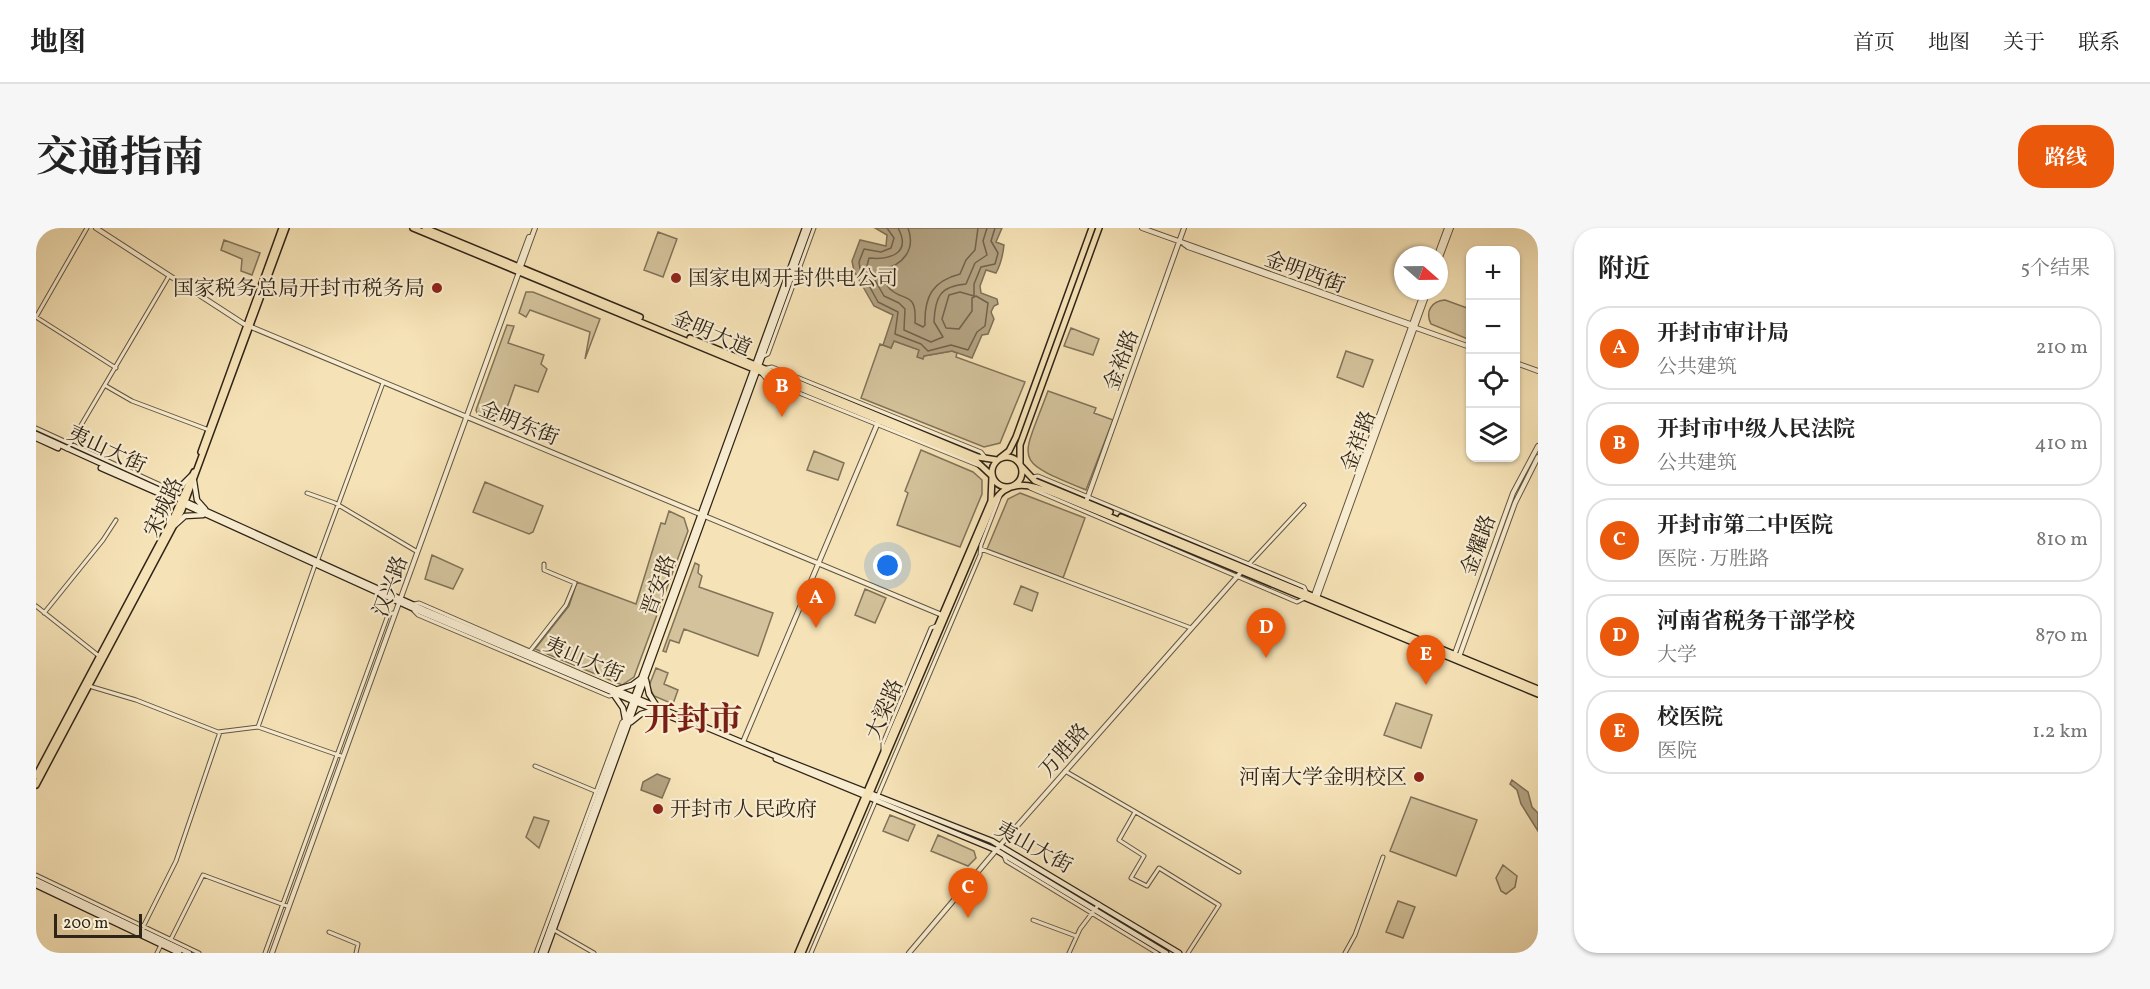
<!DOCTYPE html>
<html lang="zh">
<meta charset="utf-8">
<style>
:root{--surface:#fff;--page:#f6f6f6;--text:#222;--muted:#767676;--line:#e0e0e0;--accent:#ea580c}
body{margin:0;font-family:Vollkorn,"Noto Serif SC",serif;background:var(--page);color:var(--text)}
.controls{position:absolute;right:18px;top:18px;display:grid;overflow:hidden;border-radius:12px;box-shadow:0 2px 4px #0004}
.controls button{width:54px;height:54px;display:grid;place-items:center;padding:0;border:0;border-bottom:2px solid var(--line);background:var(--surface);color:var(--text);font:30px sans-serif}
.compass{position:absolute;left:1358px;top:18px;width:54px;height:54px;border-radius:50%;background:var(--surface);box-shadow:0 2px 4px #0004;rotate:110deg}
.scale{position:absolute;left:18px;bottom:15px;width:88px;box-sizing:border-box;padding-left:6px;border:3px solid #2f2418;border-top:0;font-size:16px;line-height:21px;white-space:nowrap;color:#2f2418;-webkit-text-stroke:4px #f8ecd0;paint-order:stroke}
.you{position:absolute;left:852px;top:338px;width:21px;height:21px;margin:-15px;border:4px solid #fff;border-radius:50%;background:#1a73e8;box-shadow:0 0 0 9px #1a73e833}
.badge{display:grid;place-items:center;width:39px;height:39px;border-radius:50%;background:var(--accent);color:#fff;font-size:20px;font-weight:700}
.pin{position:absolute;translate:-50% -50px;filter:drop-shadow(0 2px 3px #0008)}
.pin::after{content:'';position:absolute;top:32px;width:21px;height:18px;background:inherit;clip-path:polygon(0 0,100% 0,50% 100%)}
.list{margin:0;padding:0;list-style:none}
h2{display:flex;justify-content:space-between;align-items:center;height:78px;margin:0;padding:0 24px;font-size:26px}
h2 small{font-size:20px;font-weight:400;color:var(--muted)}
.list li{display:grid;grid-template-columns:39px 1fr auto;gap:18px;align-items:center;box-sizing:border-box;height:84px;margin:0 12px 12px;padding:0 12px;border:2px solid var(--line);border-radius:24px}
.list b{display:block;font-size:22px;white-space:nowrap}
.list p{margin:0;font-size:20px;white-space:nowrap;color:var(--muted)}
.list em{font-size:20px;font-style:normal;color:var(--muted)}
.icon{flex:none;width:33px;height:33px;fill:none;stroke:currentColor;stroke-width:2;stroke-linecap:round;stroke-linejoin:round}
.map{position:relative;flex:none;width:1502px;height:725px;overflow:hidden;border-radius:24px}
header{display:flex;align-items:center;gap:36px;box-sizing:border-box;height:84px;padding:0 30px;background:var(--surface);border-bottom:2px solid var(--line)}
header strong{font-size:28px}
nav{display:flex;gap:33px;margin-inline-start:auto;font-size:21px}
.intro{display:flex;align-items:center;justify-content:space-between;box-sizing:border-box;height:144px;padding:0 36px}
h1{margin:0;font-size:42px}
.button{padding:15px 27px;border-radius:24px;background:var(--accent);color:#fff;font-size:21px;font-weight:700}
main{display:flex;gap:36px;padding:0 36px}
aside{flex:1;background:var(--surface);border-radius:24px;box-shadow:0 2px 4px #0004}
.map>svg:first-child{display:block}
.green{fill:#d3c29b;stroke:#81735a;stroke-width:1.5}
.water{fill:#b2a180;stroke:#7e6f56;stroke-width:1.5}
.lines{fill:none;stroke-linecap:round;stroke-linejoin:round}
.shore{stroke:#70624c;stroke-width:1.5}
.minor-casing{stroke:#605440;stroke-width:5}
.tertiary-casing{stroke:#605440;stroke-width:6}
.secondary-casing{stroke:#2f2418;stroke-width:7}
.primary-casing{stroke:#2f2418;stroke-width:8}
.minor{stroke:#f8ecd0;stroke-width:3}
.tertiary{stroke:#f8ecd0;stroke-width:4}
.secondary{stroke:#f8ecd0;stroke-width:4.5}
.primary{stroke:#f5e2b6;stroke-width:5}
.poi-dot{fill:#8f2418;stroke:#f8ecd0;stroke-width:2}
.labels{text-anchor:middle;stroke-width:4.5;stroke-linejoin:round;paint-order:stroke}
.street-label{font-size:21px;fill:#2f2418;stroke:#f8ecd0}
.poi-label{font-size:21px;fill:#2f2418;stroke:#f8ecd0;text-anchor:start}
.town-label{font-size:33px;font-weight:bold;fill:#7a1f14;stroke:#f8ecd0}
</style>
<header>
<strong>地图</strong>
<nav><a>首页</a><a>地图</a><a>关于</a><a>联系</a></nav>
</header>
<div class="intro"><h1>交通指南</h1><a class="button">路线</a></div>
<main>
<div class="map">
<svg width="1502" height="725" viewBox="0 0 1502 725">
<rect width="100%" height="100%" fill="#f5e2b6"/>
<filter id="stains"><feTurbulence type="fractalNoise" baseFrequency=".00333" numOctaves="4"/><feColorMatrix values="0 0 0 0 .2 0 0 0 0 .09 0 0 0 0 .02 0 0 0 .5 -.17"/></filter>
<radialGradient id="worn" r=".72"><stop offset=".6" stop-color="#630" stop-opacity="0"/><stop offset="1" stop-color="#630" stop-opacity=".3"/></radialGradient>
<!-- green -->
<path class="green" d="M622,4l19,7 -14,38 -19,-7z
M188,12l36,13 -8,22 -11,-4 1,-12 -21,-9z
M490,64h7l67,27 -15,40 5,-27 -60,-22 -4,7 -7,-4z
M1409,72l25,9v31l-39,-16c-6,-12 0,-23 14,-24z
M471,97l7,1 -6,17 36,12 -3,9 6,5 -9,23 -23,-7 -13,37 -6,-3 -4,3 -14,-6 -2,-6z
M1035,100l28,11 -6,16 -29,-9z
M858,113l26,9 4,6 28,-5 5,2 -1,4 69,25 -25,61 -16,4 -123,-49 19,-54 11,4z
M1310,123l27,9 -10,27 -26,-10z
M1012,163l48,17 -2,5 19,7 -27,70c-75,-31 -65,-26 -38,-99z
M885,222l52,22 9,8v14l-22,53 -63,-22 11,-32 -3,-2z
M778,223l30,12 -6,17 -31,-10z
M449,254l58,24 -10,26 -4,2 -56,-22z
M984,265l65,25 -22,60 -76,-29 21,-50z
M633,283l15,7 4,13 -54,146 -12,8 -87,-36 34,-43 8,-24 59,22 25,-81 4,1z
M396,327l31,14 -10,20 -28,-10z
M659,335l4,2 -1,8 4,3 -3,11 74,26 -15,43 -74,-27 -5,14 -9,-3 -4,12 -3,-1z
M985,358l17,7 -6,18 -18,-7z
M829,361l21,9 -11,25 -20,-8z
M620,440l12,5 -4,11 14,6 -5,14 -19,-8 -5,-10z
M1360,475l36,12 -11,33 -37,-13z
M1375,569l66,23 -21,56 -66,-25z
M854,587l25,10 -7,16 -25,-10z
M498,589l15,4 -10,27 -13,-11z
M902,607l36,16 2,7 -8,8 -37,-15z
M1467,637l14,11 -2,11 -9,7 -5,-3 -5,-13z
M1362,673l17,6 -12,31 -17,-6z"/>
<!-- water -->
<path class="water" d="M839,0h127l-6,14 8,3c-1,9 -3,19 -8,28l-10,-3 -6,16 1,7 16,6 1,5 -4,2 -3,6 3,7 -6,15 -6,1 -10,23 -20,-7 -28,5 -1,3 -6,-2 2,-7 -25,-9 -3,7 -8,-3 10,-30 -19,-9 -20,-35 -2,-10 8,-21 26,6 1,-11z
M621,546l13,5 -8,19 -21,-8 2,-8z
M1476,552l16,12 4,15 6,6v18l-17,-27 -4,-14 -7,-6z"/>
<g class="lines">
<!-- shore -->
<path class="shore" d="M851,0l7,10 -3,10 -10,4 -17,-3 -5,13 1,7 18,33 20,10 -3,22 26,10 7,7 23,-6 17,5 9,-18 8,-6 3,-23 -12,-7 -4,2v13l-13,18 -13,-1 -4,-9 7,-24 11,-3 14,4v-12l7,-17 14,-3 3,-11 -7,-12 4,-13
M862,0c14,26 -9,32 -29,30l-2,8 17,30 15,7 6,6 -1,21 27,12 12,-5 -9,-15c1,-25 6,-36 32,-38l9,-21 12,-8 -4,-14 4,-13
M872,0c8,21 -5,38 -26,41l-2,3c3,5 6,13 10,17 14,13 27,2 25,34l8,4 2,-2c-1,-29 8,-44 35,-51l6,-14 9,-10 3,-22"/>
<defs>
<path id="minor" d="M0,89l51,-89
M0,89l80,51
M728,128l4,-2 46,-126
M731,140l5,-1 209,85 4,5
M726,146l5,6 213,86
M70,158l26,15 77,29
M0,200l127,58 1,5
M31,221l102,-173
M996,249l6,-1 266,111 2,4
M994,260l267,114 8,-4
M271,265l28,10 81,48
M945,321l210,79
M281,334l66,-179
M1214,335l54,-58
M378,376l5,-1 196,85
M0,378l63,50
M378,383l4,4 191,81 5,-1
M8,385l59,-73 13,-20
M494,423l36,-46 9,-22 -31,-13v-6
M53,458l47,14 82,32 40,-5 83,29
M222,499l57,-162
M847,522v-7l48,-115 5,-2
M499,538l60,25
M1029,543l174,101
M1099,584l-16,28 25,16 -13,22 16,8 12,-18 60,37 -31,48
M968,628l2,5 151,92
M0,647l163,78
M997,692l43,16
M518,702l40,23
M105,703l35,-70 44,-129
M293,704l29,12 -2,9
M135,711l32,-64 84,31
M121,725l4,-8
M229,725l123,-338 5,-2
M500,725l86,-231 3,-2
M775,725l169,-398 1,-10 19,-49
M1033,725l11,-24 19,-25
M1309,725l10,-18 28,-78"/>
<path id="tertiary" d="M60,0l148,96 698,291
M1106,0l271,97
M1144,13l8,6 282,100
M1401,27l10,-27
M1403,32l12,-32
M483,36l10,-27
M1480,135l22,8
M1050,274l98,-274
M1277,370l111,-307
M1281,370l111,-307
M1418,428l59,-163 25,-47
M1423,429l56,-154 23,-46
M707,514l136,-322
M236,725l263,-725
M873,725l94,-111 239,-271"/>
<path id="secondary" d="M0,206l389,176 345,144 222,87 187,112
M0,210l22,10
M65,240l64,28
M158,253l3,19 8,9
M124,262l19,-2 12,-12
M123,267l10,13v17
M145,275l242,110 253,106
M139,297l10,-9 18,-1
M610,452l3,14 9,14
M579,462l17,-5 8,-6
M578,467l9,13 2,11
M595,494l10,-8 14,-4
M740,531l220,91 170,103
M0,652l153,73
M0,657l143,68
M505,725l264,-725
M509,725l264,-725"/>
<path id="primary" d="M377,0l563,233 16,15 -1,25 -193,452
M389,0l215,89
M654,110l288,119 19,3
M165,224l81,-224
M956 244a15 15 0 1 1 30 0a15 15 0 1 1-30 0Z
M964,230l9,-7 7,-14 76,-209
M984,236v-19l79,-217
M985,238l14,15 75,31
M1085,289l417,172
M0,548l137,-258 21,-46
M0,557l146,-275 104,-282
M766,725l192,-451c14,-25 39,-17 61,-8l483,200"/>
</defs>
<!-- minor casing -->
<use href="#minor" class="minor-casing"/>
<!-- tertiary casing -->
<use href="#tertiary" class="tertiary-casing"/>
<!-- secondary casing -->
<use href="#secondary" class="secondary-casing"/>
<!-- primary casing -->
<use href="#primary" class="primary-casing"/>
<!-- minor -->
<use href="#minor" class="minor"/>
<!-- tertiary -->
<use href="#tertiary" class="tertiary"/>
<!-- secondary -->
<use href="#secondary" class="secondary"/>
<!-- primary -->
<use href="#primary" class="primary"/>
</g>
<!-- markers -->
<g class="poi-dot">
<circle cx="640" cy="50" r="6"/>
<circle cx="401" cy="60" r="6"/>
<circle cx="1383" cy="549" r="6"/>
<circle cx="622" cy="581" r="6"/>
</g>
<g class="labels">
<!-- street labels -->
<g class="street-label">
<text transform="translate(1269 44) rotate(20)" y="7">金明西街</text>
<text transform="translate(676 105) rotate(23)" y="7">金明大道</text>
<text transform="translate(1085 132) rotate(-70)" y="7">金裕路</text>
<text transform="translate(483 195) rotate(22)" y="7">金明东街</text>
<text transform="translate(1322 213) rotate(-70)" y="7">金祥路</text>
<text transform="translate(71 221) rotate(25)" y="7">夷山大街</text>
<text transform="translate(127 279) rotate(-65)" y="7">宋城路</text>
<text transform="translate(1442 317) rotate(-70)" y="7">金耀路</text>
<text transform="translate(622 357) rotate(-70)" y="7">晋安路</text>
<text transform="translate(354 358) rotate(-70)" y="7">汉兴路</text>
<text transform="translate(548 431) rotate(23)" y="7">夷山大街</text>
<text transform="translate(848 481) rotate(-67)" y="7">大梁路</text>
<text transform="translate(1028 522) rotate(-49)" y="7">万胜路</text>
<text transform="translate(998 619) rotate(29)" y="7">夷山大街</text>
</g>
<!-- poi labels -->
<g class="poi-label">
<text x="652" y="57">国家电网开封供电公司</text>
<text x="389" y="67" text-anchor="end">国家税务总局开封市税务局</text>
<text x="1371" y="556" text-anchor="end">河南大学金明校区</text>
<text x="634" y="588">开封市人民政府</text>
</g>
<!-- town labels -->
<g class="town-label">
<text x="657" y="502">开封市</text>
</g>
</g>
<rect width="100%" height="100%" filter="url(#stains)"/>
<rect width="100%" height="100%" fill="url(#worn)"/>
</svg>
<div class="controls">
<button>+</button>
<button>−</button>
<button><svg class="icon" aria-label="locate" viewBox="0 0 24 24"><circle cx="12" cy="12" r="6"/><path d="M12 2v4M12 18v4M2 12h4M18 12h4"/></svg></button>
<button><svg class="icon" aria-label="layers" viewBox="0 0 24 24"><path d="M12 4l9 5-9 5-9-5zM3 14l9 5 9-5"/></svg></button>
</div>
<svg class="compass" viewBox="-18 -18 36 36"><path d="M0-13l5 13h-10z" fill="#e53935"/><path d="M0 13l5-13h-10z" fill="#767676"/></svg>
<div class="scale">200 m</div>
<div class="you"></div>
<div class="pin badge" style="left:780px;top:400px">A</div>
<div class="pin badge" style="left:746px;top:189px">B</div>
<div class="pin badge" style="left:932px;top:690px">C</div>
<div class="pin badge" style="left:1230px;top:430px">D</div>
<div class="pin badge" style="left:1390px;top:457px">E</div>
</div>
<aside>
<h2>附近<small>5个结果</small></h2>
<ul class="list">
<li><span class="badge">A</span><div><b>开封市审计局</b><p>公共建筑</p></div><em>210 m</em></li>
<li><span class="badge">B</span><div><b>开封市中级人民法院</b><p>公共建筑</p></div><em>410 m</em></li>
<li><span class="badge">C</span><div><b>开封市第二中医院</b><p>医院 · 万胜路</p></div><em>810 m</em></li>
<li><span class="badge">D</span><div><b>河南省税务干部学校</b><p>大学</p></div><em>870 m</em></li>
<li><span class="badge">E</span><div><b>校医院</b><p>医院</p></div><em>1.2 km</em></li>
</ul>
</aside>
</main>
